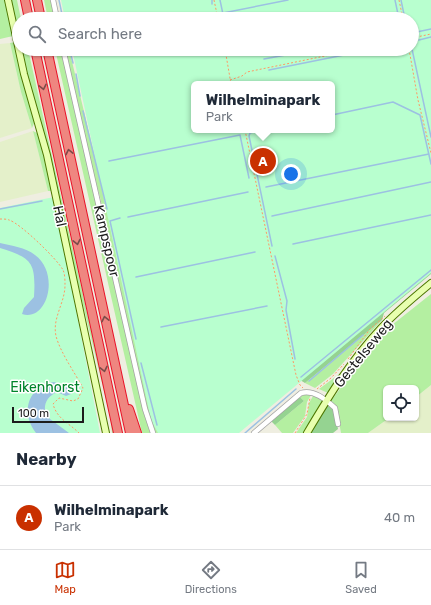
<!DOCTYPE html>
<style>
:root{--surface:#fff;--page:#f6f6f7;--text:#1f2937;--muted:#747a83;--line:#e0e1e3;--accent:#c93000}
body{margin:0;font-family:Rubik,sans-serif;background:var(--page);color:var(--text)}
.controls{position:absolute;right:12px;bottom:12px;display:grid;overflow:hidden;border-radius:6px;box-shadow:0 1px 3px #0004}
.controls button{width:36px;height:36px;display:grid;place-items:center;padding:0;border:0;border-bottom:1px solid var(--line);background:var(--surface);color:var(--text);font:20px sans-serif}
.scale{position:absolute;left:12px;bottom:10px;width:72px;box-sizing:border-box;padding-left:4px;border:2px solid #1c1c1c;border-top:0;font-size:11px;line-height:14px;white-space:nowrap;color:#1c1c1c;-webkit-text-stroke:3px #fff;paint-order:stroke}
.you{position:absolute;left:291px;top:174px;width:14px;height:14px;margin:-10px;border:3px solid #fff;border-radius:50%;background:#1a73e8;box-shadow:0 0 0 6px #1a73e833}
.badge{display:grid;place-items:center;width:26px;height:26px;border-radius:50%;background:var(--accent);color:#fff;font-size:13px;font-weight:700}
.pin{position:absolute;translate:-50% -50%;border:2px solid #fff;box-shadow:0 1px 4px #0006}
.popup{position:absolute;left:191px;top:81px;width:144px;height:52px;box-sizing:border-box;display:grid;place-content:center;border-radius:6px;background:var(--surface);filter:drop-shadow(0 1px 3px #0005);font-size:13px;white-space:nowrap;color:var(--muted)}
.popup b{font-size:15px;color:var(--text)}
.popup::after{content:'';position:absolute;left:50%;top:100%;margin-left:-8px;border:8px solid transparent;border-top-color:var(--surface)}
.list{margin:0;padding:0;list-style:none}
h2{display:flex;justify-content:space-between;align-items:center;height:52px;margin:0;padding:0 16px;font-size:17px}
h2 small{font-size:13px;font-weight:400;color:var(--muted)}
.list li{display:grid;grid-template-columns:26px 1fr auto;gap:12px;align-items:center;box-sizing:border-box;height:64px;padding:0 16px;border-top:1px solid var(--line)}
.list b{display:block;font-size:15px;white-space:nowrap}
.list p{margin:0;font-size:13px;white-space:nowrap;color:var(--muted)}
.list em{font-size:13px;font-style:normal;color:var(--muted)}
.icon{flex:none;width:22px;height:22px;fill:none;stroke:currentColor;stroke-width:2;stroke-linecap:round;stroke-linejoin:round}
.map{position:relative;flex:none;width:431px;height:433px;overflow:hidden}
.search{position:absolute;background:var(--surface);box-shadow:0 1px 3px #0004;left:12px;right:12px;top:12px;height:44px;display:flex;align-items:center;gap:10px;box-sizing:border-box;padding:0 14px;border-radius:22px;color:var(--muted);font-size:15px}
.sheet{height:116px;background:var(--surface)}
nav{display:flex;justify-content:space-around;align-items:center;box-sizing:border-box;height:56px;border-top:1px solid var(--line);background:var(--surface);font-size:11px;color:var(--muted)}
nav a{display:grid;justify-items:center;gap:2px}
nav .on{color:var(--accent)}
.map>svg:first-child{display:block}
.farmland{fill:#e4f0ca}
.grass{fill:#b4efa1}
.forest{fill:#95d391}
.park{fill:#b8ffcf;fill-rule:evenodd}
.water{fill:#9cc1e2}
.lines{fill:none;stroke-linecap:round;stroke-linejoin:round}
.stream{stroke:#9cc1e2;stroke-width:1.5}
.street-casing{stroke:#a3a3a3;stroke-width:6}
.secondary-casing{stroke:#4d7700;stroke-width:8}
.highway-casing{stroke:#e91228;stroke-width:10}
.path{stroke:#ff9862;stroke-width:1;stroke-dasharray:2 2;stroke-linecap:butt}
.street{stroke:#fff;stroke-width:4.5}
.secondary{stroke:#e8ffaf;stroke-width:6}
.highway{stroke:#ef8680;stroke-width:8}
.oneway{stroke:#7b4c49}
.labels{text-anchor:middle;stroke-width:3;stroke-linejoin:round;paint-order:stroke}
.street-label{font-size:14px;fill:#1c1c1c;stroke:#fff}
.park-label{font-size:14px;fill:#00842b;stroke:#fff}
</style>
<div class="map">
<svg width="431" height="433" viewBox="0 0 431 433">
<rect width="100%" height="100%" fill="#efeee1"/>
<!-- farmland -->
<path class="farmland" d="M10,43l11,49 11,36 -32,10v-94z
M33,131l15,60 -48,11v-60z
M431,385v48h-63l21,-15h27v-21z"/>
<!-- grass -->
<path class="grass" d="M0,0h6l7,36 -13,3z
M10,0h7l4,19h-2v21z
M44,0h7l4,19h-7z
M15,42l20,79 -3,7 -11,-36 -11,-49z
M21,49h7l86,384h-2l-2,-17z
M55,49h6l79,346 10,38h-8z
M64,49h5l92,384h-6l-8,-23 -47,-213 -12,-42z
M33,131l6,3 2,6 11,51h-4z
M431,294v91l-15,12v-9h-30v30h3l-21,15h-27l-4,-22 -7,-9 41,-54 21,-23z
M382,320l-49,54 -18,14 -10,-5z
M342,372l-14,21 -9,-4z
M305,394l6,1 -4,7 -2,14 -12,17h-11l-7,-8 29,-24 -4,-4z
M313,396l11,4 -20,33h-8l11,-16 2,-14z"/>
<!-- forest -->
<path class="forest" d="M431,265v9l-47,39 -2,7 -77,63 -5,-3z
M300,397l4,4 -29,24 -4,-4z
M328,405l6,4 4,20 -5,4h-24z"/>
<!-- park -->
<path class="park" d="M61,0h370v273l-192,160h-81l-7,-13 -79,-371h340v-30h-347zM194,84h138v46h-138z
M54,197l46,236h-100v-225z"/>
<!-- water -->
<path class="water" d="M0,243c12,3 25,4 35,12 25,18 13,67 -13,59l2,-6 10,-11c2,-35 -2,-39 -34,-49z
M54,382l13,5 4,7 -5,2 -9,-4c-11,5 -14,13 -11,24l23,17h-33c-16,-20 -8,-47 18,-51z"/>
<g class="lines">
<!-- stream -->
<path class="stream" d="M59,0l4,19
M212,0v4
M220,0l4,19
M395,0l4,19
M401,0l4,19
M223,13l65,-13
M212,15h3l1,4
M412,33l19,-4
M419,40l12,-3
M223,49l1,4
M412,49l19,88
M70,51l3,12
M264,59l54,-10
M269,70l105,-21
M76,74l4,22
M83,111l24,98
M332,115l61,-13 27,13 11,49
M262,130l-12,3 -1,3 23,110
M109,161l131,-26 9,43
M266,187l163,-33
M0,209l42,-8
M272,216l159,-34
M128,217l120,-25
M120,218l-10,3 26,118
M293,244l138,-29
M275,256l12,45 -1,9 9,49
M136,277l119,-25
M161,327l106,-21
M141,363l16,62
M301,377l130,-107
M309,381l54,-46
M245,433l51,-44"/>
<defs>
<path id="street" d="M53,0l4,19
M63,49l82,360 8,24
M254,433l47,-40c13,-4 25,7 34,15l3,16"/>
<path id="secondary" d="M8,0l16,74 23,81 59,278
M307,433c22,-37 44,-73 74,-105 15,-16 33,-31 50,-45"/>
<path id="highway" d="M25,0l4,19
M37,0l4,19
M35,49l83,384
M47,49l83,384
M129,409l8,24"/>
</defs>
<!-- street casing -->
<use href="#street" class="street-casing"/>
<!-- secondary casing -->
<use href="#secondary" class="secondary-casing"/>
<!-- highway casing -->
<use href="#highway" class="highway-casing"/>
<!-- path -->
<path class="path" d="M214,0l4,19
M399,0l4,19
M412,38l19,-4
M225,49l6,35
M409,49l9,51 13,53
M230,80l12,-4 5,-4 112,-23
M245,130l51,245 4,10 3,3
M0,219c3,0 7,0 9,1 11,3 49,40 54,50 2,4 2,11 2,15 0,18 -13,33 -9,51 4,16 19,37 27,52l-5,11 -5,2 -14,-3 -6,6c4,15 16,19 26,29
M348,359l22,-30 15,-13
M317,389l14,-11 13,-14
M295,433l12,-19 3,-16"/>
<!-- street -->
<use href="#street" class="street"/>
<!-- secondary -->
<use href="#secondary" class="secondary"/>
<!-- highway -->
<use href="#highway" class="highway"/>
</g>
<!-- one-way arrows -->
<defs><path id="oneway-chevron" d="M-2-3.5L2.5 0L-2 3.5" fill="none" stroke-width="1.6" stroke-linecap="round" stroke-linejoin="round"/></defs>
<g class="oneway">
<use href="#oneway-chevron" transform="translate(43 87) rotate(78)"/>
<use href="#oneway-chevron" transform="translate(69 152) rotate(-102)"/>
<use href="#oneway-chevron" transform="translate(77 242) rotate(78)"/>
<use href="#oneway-chevron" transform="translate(105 319) rotate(-102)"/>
<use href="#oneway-chevron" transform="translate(104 369) rotate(78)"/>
</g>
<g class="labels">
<!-- street labels -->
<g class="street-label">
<text transform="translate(60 216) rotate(78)" y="5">Hal</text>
<text transform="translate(107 241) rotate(77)" y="5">Kampspoor</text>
<text transform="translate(363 353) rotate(-51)" y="5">Gestelseweg</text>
</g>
<!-- park labels -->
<g class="park-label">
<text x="45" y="392">Eikenhorst</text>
</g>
</g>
</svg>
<div class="controls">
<button><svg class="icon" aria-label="locate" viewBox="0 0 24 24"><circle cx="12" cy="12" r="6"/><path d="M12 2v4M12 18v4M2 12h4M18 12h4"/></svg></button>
</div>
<div class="scale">100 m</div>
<div class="you"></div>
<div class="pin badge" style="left:263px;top:161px">A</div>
<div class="popup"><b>Wilhelminapark</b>Park</div>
<div class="search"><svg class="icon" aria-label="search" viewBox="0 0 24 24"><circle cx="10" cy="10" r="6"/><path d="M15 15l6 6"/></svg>Search here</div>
</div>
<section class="sheet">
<h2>Nearby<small></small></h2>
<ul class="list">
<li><span class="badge">A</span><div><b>Wilhelminapark</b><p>Park</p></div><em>40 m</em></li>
</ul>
</section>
<nav>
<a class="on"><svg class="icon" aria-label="map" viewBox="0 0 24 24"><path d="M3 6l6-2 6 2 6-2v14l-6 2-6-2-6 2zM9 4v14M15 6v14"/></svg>Map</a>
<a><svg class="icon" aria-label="directions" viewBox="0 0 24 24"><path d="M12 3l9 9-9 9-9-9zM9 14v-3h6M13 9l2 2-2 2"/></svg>Directions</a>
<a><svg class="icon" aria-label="saved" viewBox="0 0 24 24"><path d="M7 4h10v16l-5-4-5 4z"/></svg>Saved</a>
</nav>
